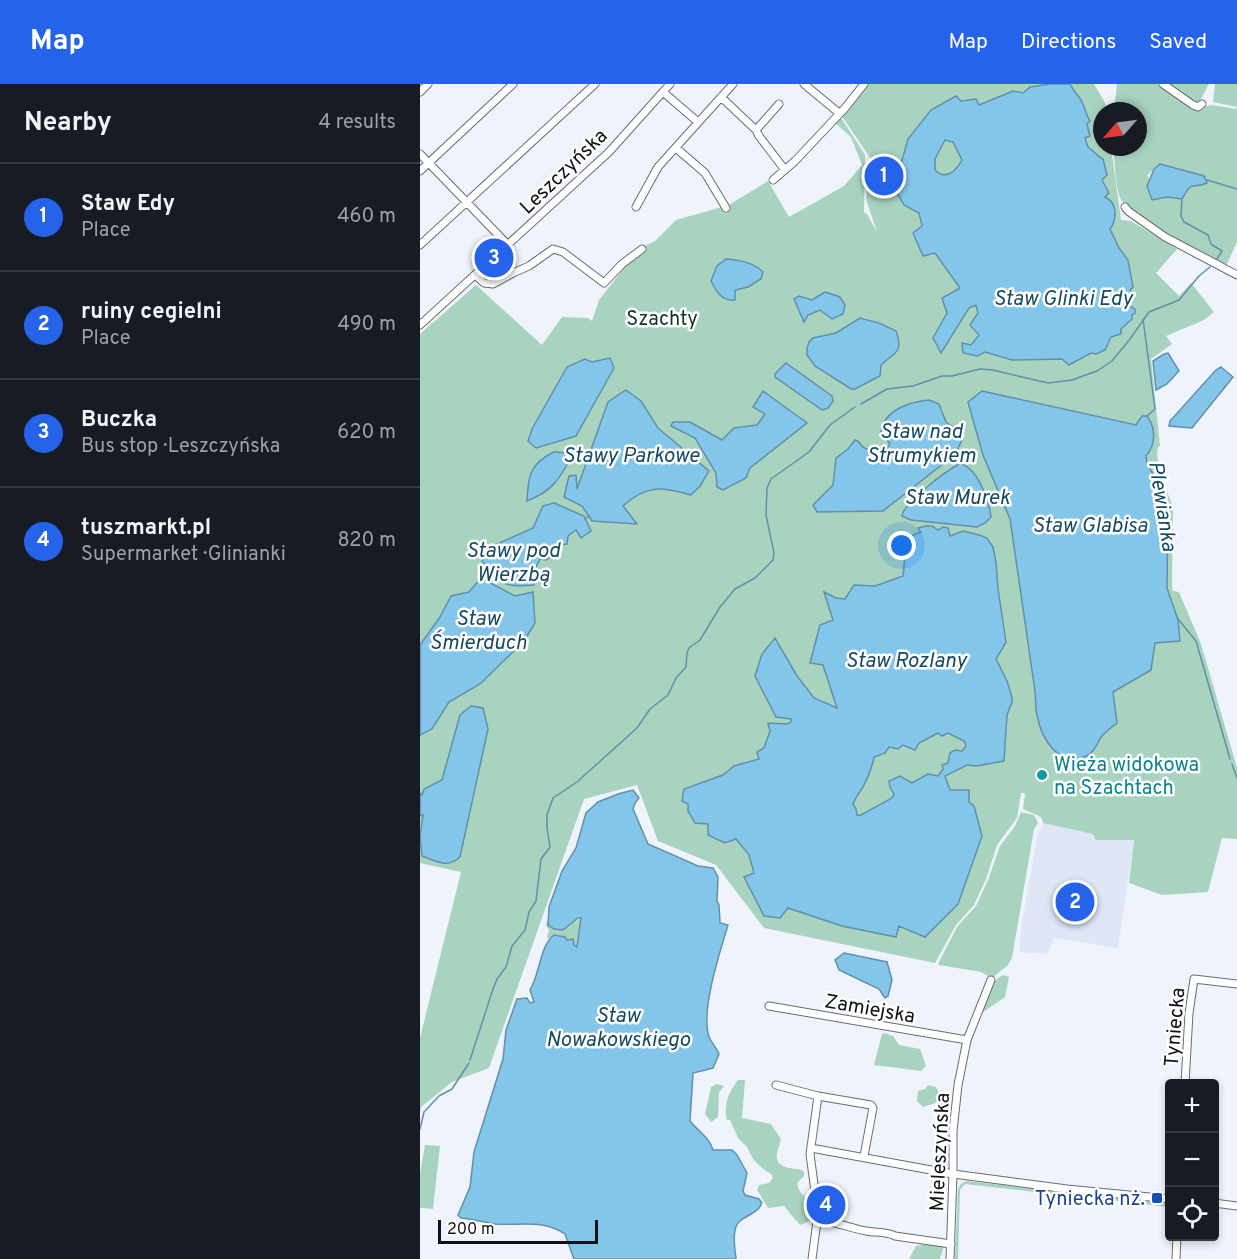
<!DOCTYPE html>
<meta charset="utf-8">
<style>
:root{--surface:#171b24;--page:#242831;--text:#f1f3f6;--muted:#9ea1a6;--line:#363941;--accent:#2563eb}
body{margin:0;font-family:Overpass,sans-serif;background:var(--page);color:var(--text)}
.controls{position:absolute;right:18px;bottom:18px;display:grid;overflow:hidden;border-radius:6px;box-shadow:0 3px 9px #0003}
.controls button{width:54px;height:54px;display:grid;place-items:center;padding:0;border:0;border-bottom:2px solid var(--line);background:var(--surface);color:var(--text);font:30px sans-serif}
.compass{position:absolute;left:673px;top:18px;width:54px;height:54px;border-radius:50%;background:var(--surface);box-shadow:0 3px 9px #0003;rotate:242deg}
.scale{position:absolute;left:18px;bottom:15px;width:160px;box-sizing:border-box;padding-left:6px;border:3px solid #101115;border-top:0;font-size:16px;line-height:21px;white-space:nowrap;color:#101115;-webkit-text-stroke:4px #fff;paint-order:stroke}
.you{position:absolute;left:482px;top:462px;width:21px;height:21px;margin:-15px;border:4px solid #fff;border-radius:50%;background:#1a73e8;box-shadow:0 0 0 9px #1a73e833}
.badge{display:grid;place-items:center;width:39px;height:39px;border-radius:50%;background:var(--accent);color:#fff;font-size:20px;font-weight:700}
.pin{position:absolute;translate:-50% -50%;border:3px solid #fff;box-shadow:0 2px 6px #0006}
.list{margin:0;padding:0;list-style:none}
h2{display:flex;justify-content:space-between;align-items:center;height:78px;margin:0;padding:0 24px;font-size:26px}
h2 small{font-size:20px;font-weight:400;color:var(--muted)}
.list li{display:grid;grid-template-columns:39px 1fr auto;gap:18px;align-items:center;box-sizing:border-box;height:108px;padding:0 24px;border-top:2px solid var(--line)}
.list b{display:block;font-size:22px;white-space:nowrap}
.list p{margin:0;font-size:20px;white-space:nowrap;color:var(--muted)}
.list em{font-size:20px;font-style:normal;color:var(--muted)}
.icon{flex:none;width:33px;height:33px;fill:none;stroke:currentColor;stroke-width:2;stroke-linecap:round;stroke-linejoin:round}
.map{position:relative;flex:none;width:817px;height:1175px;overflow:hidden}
header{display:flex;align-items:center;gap:36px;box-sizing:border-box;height:84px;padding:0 30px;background:var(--accent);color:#fff}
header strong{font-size:28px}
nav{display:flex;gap:33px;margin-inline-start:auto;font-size:21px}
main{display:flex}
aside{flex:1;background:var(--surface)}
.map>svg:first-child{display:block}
.built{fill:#dfe7f7}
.green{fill:#a8d3bf;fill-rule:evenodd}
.water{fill:#84c6ea;stroke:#6190aa;stroke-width:1.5;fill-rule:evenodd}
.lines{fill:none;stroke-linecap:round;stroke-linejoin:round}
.stream{stroke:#6190aa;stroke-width:1.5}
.minor-casing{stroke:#686c74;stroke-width:9}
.minor{stroke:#fff;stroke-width:7}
.culture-dot{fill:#0f9aa8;stroke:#fff;stroke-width:2}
.transit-dot{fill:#1a4fb4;stroke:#fff;stroke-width:2}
.labels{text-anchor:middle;stroke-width:5;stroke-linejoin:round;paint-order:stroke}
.street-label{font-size:20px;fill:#101115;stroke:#fff}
.park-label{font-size:20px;fill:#143427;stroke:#fff}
.culture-label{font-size:20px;fill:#0d838f;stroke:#fff;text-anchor:start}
.transit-label{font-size:20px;fill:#164399;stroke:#fff;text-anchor:end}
.water-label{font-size:21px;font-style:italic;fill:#164a63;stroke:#fff}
</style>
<header>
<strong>Map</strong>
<nav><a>Map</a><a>Directions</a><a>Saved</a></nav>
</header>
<main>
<aside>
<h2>Nearby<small>4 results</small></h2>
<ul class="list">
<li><span class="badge">1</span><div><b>Staw Edy</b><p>Place</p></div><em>460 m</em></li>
<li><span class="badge">2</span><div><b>ruiny cegielni</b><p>Place</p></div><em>490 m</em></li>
<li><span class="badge">3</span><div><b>Buczka</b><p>Bus stop · Leszczyńska</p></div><em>620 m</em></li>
<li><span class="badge">4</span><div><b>tuszmarkt.pl</b><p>Supermarket · Glinianki</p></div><em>820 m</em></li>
</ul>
</aside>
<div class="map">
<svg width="817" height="1175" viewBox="0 0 817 1175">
<rect width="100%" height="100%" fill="#eef3fc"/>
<!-- built -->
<path class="built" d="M624,738l90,18 -16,108 -64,-10 -6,16 -29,-2 3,-30 15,-85z"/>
<!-- green -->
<path class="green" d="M445,0h229l10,17 4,10h-6v36h9l10,73 10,1 46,28 -21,24 23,23 12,-13 23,29 -10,8 -38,16 6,8 -21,15 9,87 -2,1 -1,6 2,18 14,36 -1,80 1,4 6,1 22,52 36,124v71l-15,-1 -14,54 -46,3 -33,-12 5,-43h-38l-3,-6 -50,-11 -2,-6 -18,-8 2,-16h-4l-4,25 -20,27 -11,34 -12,26 -18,20 -21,38 -171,-35 -48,-63 -58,-24 -21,-56 -53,14 -95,269 -37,14 -31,25 -1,5v-74l41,-166 -41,-9v-529l56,-49 66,60 20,-28 26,1 4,3 7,-21 40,-51 16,-8 21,-21 53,-15 39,-24 21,36 55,-31 18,-21 -11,-28 -17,-15 6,-6 25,39 -1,57 3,2 10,18 -11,-33 3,-38 2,-2 -30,-44zM306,175l14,1 17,6 -9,21 -13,3v10h-10zM445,234l14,5 18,11 2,13 -10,13 -8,5 -1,10 -23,13 -6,1 -41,-29 -3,-12 6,-10 23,-5zM333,324l53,15 -56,45 -4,10 -11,5 -18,4 -1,-14 -21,-35 11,-6 16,8 12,-12 23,-3 8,-11z
M697,0h42l40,24 13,-3 25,4v133l-11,24c-19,-9 -98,-51 -106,-68 -5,-13 -5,-37 -7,-51h25v-36h-24zM740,80l44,12 3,7c-13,5 -18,-3 -24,16l-16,-2 -15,3 -5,-12 2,-11 -2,-1 9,-10z
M747,0h42l-11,20z
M795,0h22v23l-24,-5z
M601,728l13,3 4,8 -4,6 -22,129 -4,7 -16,13 -11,-6 -42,-7 -1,-1 19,-37 19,-21 12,-26 12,-34 15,-20z
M129,832v9l22,-1 10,-6 -4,30 -10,-7 -17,-4 -2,2 -1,-2 2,-7 -3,-5z
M583,891l6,2 -4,20 -22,15c4,-12 7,-31 20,-37z
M465,949l8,3 6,9 21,4 6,17 -5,5 -47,-6 8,-31z
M318,996h7l-3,38 29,6 10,15c-1,5 -3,10 -4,14 -3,16 15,15 25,17l2,2v4l-7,7c4,21 19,8 13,38l-10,4 -16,-19 -16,2 -11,-18 2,-5 10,-2 4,-5 -2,-4 -9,-6 -9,-9 -6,-12 -9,-9 -8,-18h-3c-4,-15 2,-28 11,-40z
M297,1000l7,2 -5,7 -1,24 -7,5 -6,-8 6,-27z
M508,1001l8,2 2,4v11l-15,5 -6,-6 1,-10 7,-2z
M5,1061l15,1 -7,63 -13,-1v-34z
M546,1097l203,22v4l-204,-23 -5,6 -2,69h-3l3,-70 3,-5z
M514,1159l10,3 -4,13h-31l7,-13z"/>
<!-- water -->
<path class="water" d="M630,0h20c3,6 5,8 9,13 5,6 6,16 11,24l-3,3 3,12 -5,2 3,9c6,4 9,9 15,12l4,16 -5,5 7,13 -4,4c13,6 12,22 5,32l9,19 9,12 5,27 -3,3 4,4 -7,5 2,7 6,3v4l-3,2v4l-11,10v5l-10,3 -6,13 -9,4 -5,-1 -22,12 -7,-6 -50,1 -27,-8 -8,4 -14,-3 -1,-10 9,2 8,-10 -9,-10 8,-12 -2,-8 -7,3 -28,45 -8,-15 14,-25 -5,-15 18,-10 -25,-35 -12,3 -10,-23 9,-7 -3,-13 -15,-8 -7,-12 -1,-12 12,-42 23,-29 25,-14 5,5 15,-2 3,6 34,-14 10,2 7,-6zM525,56l8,2 9,18c-6,11 -16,21 -27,10v-11z
M740,80l44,12 3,7c-17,7 -14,-4 -25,16l-15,-2 -15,3 -5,-14 7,-17z
M306,175c13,1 27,3 37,13l-2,7 -13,8 -13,3v10c-13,2 -19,-9 -24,-19l6,-15z
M405,208l15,5 5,8 -2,9 -11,5 -12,-9 -12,5 -4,7 -10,-23 5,-3 13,4z
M440,234l19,5 17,8c8,22 -2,22 -15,34l-1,11 -25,13h-4l-36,-23 -8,-11v-7l2,-6 4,-4 23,-5z
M748,269l11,18 -12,13 -11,6 -3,-29 11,-7z
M190,274l4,10 -38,68 -40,12 -8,-7 4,-12 35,-62 18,-8 7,3z
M366,279l46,33 1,5 -5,7 -6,2 -47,-33v-3z
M801,283l12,10 -41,51 -23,-2 1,-5 46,-51z
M206,306l15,11 17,27 51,43 -9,15 -9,9c-29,-8 -44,-11 -68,11l14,18 -45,-3 -10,-15 -18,-9 5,-21 7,-1 1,14 31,-87z
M343,307l44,32 -57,45 -4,10 -23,12 -6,-3 -1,-14 -21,-35 -24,-12 2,-4h17l32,18 12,-12 23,-3 8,-11 -12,-7z
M562,307l154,34 6,-9h5c9,11 9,29 -1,40l1,7 21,40 -1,85 11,32 2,21 -25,2 -4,27 -38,22 4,31c-5,4 -11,8 -15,13 -5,6 -6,15 -14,19 -28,16 -47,-17 -51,-40 -2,-7 -1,-16 -2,-24l-25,-172 -27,-64 -15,-53z
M509,316l10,4 7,18c2,2 5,4 8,5 15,7 5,20 -1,29l-70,55 -66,1 -4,-7 20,-20 3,-27 12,-9 7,-9 3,1c6,10 16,12 28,8l4,-5 -9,-12c3,-22 28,-30 48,-32z
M134,368l15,1 2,5c-13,23 -19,33 -44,43 1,-25 3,-38 27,-49z
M539,380c18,1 30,37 32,53l-6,6 -8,4 -66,-7 -9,-4c1,-13 44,-45 57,-52z
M134,419l30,13 7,15 -10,7 -5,-8 -8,6 -1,8 -13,2v9l-8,5 -6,-1 -5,10 3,5 -4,11c-32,3 -32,-1 -52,-24l6,-13 45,-20 10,-22z
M506,442h6l6,4 5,-3 5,1 2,8 13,-5 16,4 8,3 6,9 3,15 2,27 8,53 -10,17 11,22 5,16v5l-5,13 -3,46 -27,5 -10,-1 -22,11 5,14h19v12l5,4 8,30 -24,68 -33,33 -26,-11 -3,11 -54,-11 -54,-18 -8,10 -16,-2 -20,-39 10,-4 -5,-18 -13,-16 -11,4 -17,-8v-11l-13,-1 -7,-12v-7l-6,-3 2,-12 39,-14 11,-9 25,-7 -2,-7 7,-4 6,-17 -2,-8 19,1 4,-2v-3l-15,-2 -21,-41 7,-22 13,-16 22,38 17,22 23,10 -14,-43 -13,-2 10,-38 13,-5 -9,-28 12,6 9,1 9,-14 21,1 28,-10c2,-11 0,-32 9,-40 2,-2 6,-3 9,-4l-3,-4zM518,649l4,3 6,-3 16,8 2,5 -4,5 -7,-1 -5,3 -2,10 -6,2 1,4 -5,7 -10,-2 -16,9 -12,-7 -11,5 1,6 4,7 -2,4 -31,17h-4l-1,-6 -3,-5c3,-8 6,-11 10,-17 5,-10 9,-19 11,-30l11,-4 4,-6 9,2 5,-4 12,5 4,-7z
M61,494l34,18 18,-4 2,31 -11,18 -44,43 -31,18 -17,27 -12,6v-90l20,-28 11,-21 18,-4z
M51,622l12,2 5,21 -28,128c-12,12 -24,4 -38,-1l-2,-19 3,-22 -3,1v-23l2,2 2,-6 18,-9 18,-65z
M213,706l6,8 -4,5 -2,6 15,35 50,22 15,2 5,9 -1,24 2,4 1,18 8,2c-8,27 -26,81 -20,108 1,8 8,13 11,21l-6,14 -20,5 -3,48c8,10 20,17 23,29h19l5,5 10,18 -4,18 2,4 14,4 3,4c-4,10 -15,12 -22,18 -9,7 -5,28 -4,38h-162l-9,-25c-21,-15 -46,-8 -70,-10 -12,-2 -23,-5 -34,-6l-3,-3 12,-28 4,-35 29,-93 3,-29 11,-31 10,-1 3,5 4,-1 -4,-12c10,-16 10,-45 24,-55l11,2 2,3 6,-1 1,6 3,2 4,-29h-3l-15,12 -9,-1 -6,-4 1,-18 13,-36 14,-23 10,-35 12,-11 20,-8z
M424,869l43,9 5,18 -4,16 -3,2 -6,-9 -40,-19 -4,-10z"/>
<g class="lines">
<!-- stream -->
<path class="stream" d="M787,96l30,9
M762,114l-1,18 3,6 24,13 3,9 11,7 -5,8
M723,235l12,90 -8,7
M441,320l26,-15 26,-3 29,-10h10l28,-7 13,1 55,13 24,-3 25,-9 15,-10 18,-22 19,-27 30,-12 20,-24 11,-9
M165,435l4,-3
M758,535l18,22 34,118
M812,680l5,14
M50,976l23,-71 4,-10 9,-12 6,-21 13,-16 4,-18 7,-11 5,-42 9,-12 -3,-19v-13l6,-17 24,-16 60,-54 13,-19 18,-14 8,-17 10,-11 1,-14 2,-5 11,-8 20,-33 15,-18 20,-11 18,-18 1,-7 -8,-38 1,-27 4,-9 38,-27 21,-27 25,-18
M0,1045l4,-17 15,-16 13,-7 17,-26"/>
<defs>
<path id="minor" d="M384,0l35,29
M743,0l30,21 5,2 4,-3
M0,8l8,-8
M243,8l35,30
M301,13l35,33 3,6 26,34
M336,46l23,-26
M256,64l29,25 21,35
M0,70l88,91
M0,87l93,-87
M353,96l22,-19 50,-53 19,-24
M216,123l22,-40 75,-83
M705,123l3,4 37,26 72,38
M0,161l175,-161
M55,191l9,8 9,1 20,-11 16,-7 24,-17 10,3 41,31 18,-19 20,-15
M0,241l189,-173 61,-68
M349,922l198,34
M765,1000l4,-71 5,-34 43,5
M356,1001l42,11 -8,58 8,60 -6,45
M398,1012l53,9 2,3 -9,48
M391,1064l142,26 114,15 103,10
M794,1119l23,3
M397,1136c17,1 33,8 49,11 10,2 20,0 29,5l56,8
M530,1175l3,-85v-43l5,-46 9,-45 24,-60
M756,1175l1,-23"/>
</defs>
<!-- minor casing -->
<use href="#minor" class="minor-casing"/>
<!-- minor -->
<use href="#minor" class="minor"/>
</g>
<!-- markers -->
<circle class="culture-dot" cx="622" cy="691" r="6"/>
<rect class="transit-dot" x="731" y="1108" width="12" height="12" rx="3"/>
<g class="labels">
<!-- street labels -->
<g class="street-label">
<text transform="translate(143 87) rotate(-44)" y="7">Leszczyńska</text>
<text transform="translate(450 924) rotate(10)" y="7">Zamiejska</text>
<text transform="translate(754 943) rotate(-85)" y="7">Tyniecka</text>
<text transform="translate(519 1068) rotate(-87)" y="7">Mieleszyńska</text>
</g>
<!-- park labels -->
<g class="park-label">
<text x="242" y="241">Szachty</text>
</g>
<!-- culture labels -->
<g class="culture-label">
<text x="634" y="687">Wieża widokowa<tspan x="634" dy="23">na Szachtach</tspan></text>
</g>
<!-- transit labels -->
<g class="transit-label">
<text x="725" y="1121">Tyniecka nż.</text>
</g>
<!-- water labels -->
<g class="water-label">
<text x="643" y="221">Staw Glinki Edy</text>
<text x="501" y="354">Staw nad<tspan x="501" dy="24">Strumykiem</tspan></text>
<text x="211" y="378">Stawy Parkowe</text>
<text x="537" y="420">Staw Murek</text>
<text transform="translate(743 422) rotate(81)" y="7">Plewianka</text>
<text x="670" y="448">Staw Glabisa</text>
<text x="93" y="473">Stawy pod<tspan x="93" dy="24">Wierzbą</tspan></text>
<text x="58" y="541">Staw<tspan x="58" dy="24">Śmierduch</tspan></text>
<text x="486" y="583">Staw Rozlany</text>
<text x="198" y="938">Staw<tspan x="198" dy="24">Nowakowskiego</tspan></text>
</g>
</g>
</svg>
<div class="controls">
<button>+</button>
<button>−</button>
<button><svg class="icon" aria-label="locate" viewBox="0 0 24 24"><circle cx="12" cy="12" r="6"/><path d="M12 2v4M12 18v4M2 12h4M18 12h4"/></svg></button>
</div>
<svg class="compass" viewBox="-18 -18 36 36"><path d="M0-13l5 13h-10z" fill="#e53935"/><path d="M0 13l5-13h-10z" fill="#9ea1a6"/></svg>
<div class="scale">200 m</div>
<div class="you"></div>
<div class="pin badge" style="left:464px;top:92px">1</div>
<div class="pin badge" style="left:655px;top:818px">2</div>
<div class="pin badge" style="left:74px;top:174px">3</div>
<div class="pin badge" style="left:406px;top:1121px">4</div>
</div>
</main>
